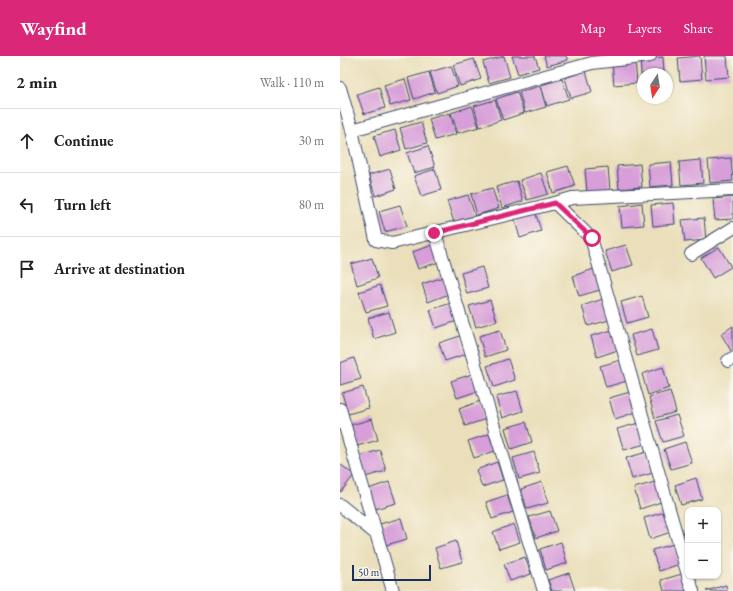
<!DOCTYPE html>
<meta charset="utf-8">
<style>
:root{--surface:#fff;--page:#f2f2f2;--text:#202124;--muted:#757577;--line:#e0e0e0;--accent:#db2777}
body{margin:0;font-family:"EB Garamond",serif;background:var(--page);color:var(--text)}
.controls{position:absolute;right:12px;bottom:12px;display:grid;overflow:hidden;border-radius:8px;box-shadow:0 1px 3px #0004}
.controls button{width:36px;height:36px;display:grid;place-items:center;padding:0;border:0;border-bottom:1px solid var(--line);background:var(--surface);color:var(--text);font:20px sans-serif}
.compass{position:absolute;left:297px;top:12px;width:36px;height:36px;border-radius:50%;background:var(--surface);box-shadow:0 1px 3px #0004;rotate:192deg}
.scale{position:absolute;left:12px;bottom:10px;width:79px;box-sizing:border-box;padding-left:4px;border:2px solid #1b2f5e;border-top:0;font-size:11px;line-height:14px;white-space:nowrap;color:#1b2f5e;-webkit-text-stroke:3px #fbf7ec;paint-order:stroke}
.stop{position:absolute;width:12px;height:12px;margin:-9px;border:3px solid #db2777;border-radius:50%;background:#fff}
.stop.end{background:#db2777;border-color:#fff;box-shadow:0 1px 4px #0008}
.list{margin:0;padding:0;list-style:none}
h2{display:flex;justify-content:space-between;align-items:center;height:52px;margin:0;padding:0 16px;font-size:17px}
h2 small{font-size:13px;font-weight:400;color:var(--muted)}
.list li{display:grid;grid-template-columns:26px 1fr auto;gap:12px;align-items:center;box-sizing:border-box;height:64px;padding:0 16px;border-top:1px solid var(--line)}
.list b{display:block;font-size:15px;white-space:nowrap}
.list em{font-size:13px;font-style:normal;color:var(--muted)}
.icon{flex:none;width:22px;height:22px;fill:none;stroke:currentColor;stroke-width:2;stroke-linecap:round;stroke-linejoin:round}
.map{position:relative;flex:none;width:393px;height:535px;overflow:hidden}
header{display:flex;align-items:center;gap:24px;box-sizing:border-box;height:56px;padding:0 20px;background:var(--accent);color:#fff}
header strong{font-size:19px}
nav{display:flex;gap:22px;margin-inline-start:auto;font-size:14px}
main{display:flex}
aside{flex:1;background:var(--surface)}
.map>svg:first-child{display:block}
.building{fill:#d79ed9}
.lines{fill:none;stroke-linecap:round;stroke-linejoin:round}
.minor-casing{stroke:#3a496c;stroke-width:14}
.minor{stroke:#fff;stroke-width:12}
.route{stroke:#db2777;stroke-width:5}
</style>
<header>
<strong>Wayfind</strong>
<nav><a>Map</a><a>Layers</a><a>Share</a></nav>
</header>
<main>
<aside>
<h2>2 min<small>Walk · 110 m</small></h2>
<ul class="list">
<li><svg class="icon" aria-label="ahead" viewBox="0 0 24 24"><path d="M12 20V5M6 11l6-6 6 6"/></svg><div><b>Continue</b></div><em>30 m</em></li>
<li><svg class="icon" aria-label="left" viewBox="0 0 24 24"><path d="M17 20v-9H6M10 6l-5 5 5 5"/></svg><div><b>Turn left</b></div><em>80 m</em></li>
<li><svg class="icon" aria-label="arrive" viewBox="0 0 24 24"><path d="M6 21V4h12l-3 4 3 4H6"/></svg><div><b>Arrive at destination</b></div></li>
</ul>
</aside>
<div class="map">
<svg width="393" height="535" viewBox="0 0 393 535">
<rect width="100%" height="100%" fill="#fbf7ec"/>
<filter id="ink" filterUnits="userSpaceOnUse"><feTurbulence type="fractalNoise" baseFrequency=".025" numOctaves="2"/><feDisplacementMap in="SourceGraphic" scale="8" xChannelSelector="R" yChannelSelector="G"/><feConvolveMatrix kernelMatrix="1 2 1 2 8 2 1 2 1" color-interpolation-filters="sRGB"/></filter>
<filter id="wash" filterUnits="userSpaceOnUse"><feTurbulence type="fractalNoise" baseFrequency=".012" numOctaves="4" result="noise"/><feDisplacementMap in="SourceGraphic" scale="16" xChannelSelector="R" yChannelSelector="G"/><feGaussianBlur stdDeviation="0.9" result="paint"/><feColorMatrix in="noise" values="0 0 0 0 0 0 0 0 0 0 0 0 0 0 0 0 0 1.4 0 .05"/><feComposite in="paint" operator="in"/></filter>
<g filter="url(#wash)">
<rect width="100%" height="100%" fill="#eadfba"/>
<g id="blocks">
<!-- building -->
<path class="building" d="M164,0l6,21 -21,6 -6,-21z
M172,0h23l4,12 -21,6z
M204,0h22l2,4 -21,6z
M360,0l2,23 -22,2 -2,-23z
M364,0h23l2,21 -23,2z
M323,1l1,17h-21v11h-1l-2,-26z
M134,3l7,20 -21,7 -7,-21z
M295,4l2,23 -23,2 -2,-23z
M111,10l7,20 -21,7 -7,-21z
M246,15l6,21 -21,6 -6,-20z
M89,16l6,20 -21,7 -6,-21z
M65,23l6,21 -21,6 -6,-21z
M222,23l7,20 -22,7 -6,-21z
M200,30l6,21 -21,6 -6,-21z
M39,31l6,21 -21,6 -7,-20z
M177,36l7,21 -21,7 -7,-21z
M155,44l6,20 -21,7 -6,-21z
M132,50l7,21 -21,6 -7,-20z
M110,57l6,21 -21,6 -6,-21z
M81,66l6,21 -21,6 -6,-21z
M55,74l6,20 -21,7 -6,-21z
M88,90l7,21 -21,6 -7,-20z
M391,102l2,23 -23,2 -2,-23z
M361,104l2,23 -22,2 -2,-23z
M331,106l2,23 -23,2 -2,-23z
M300,108l2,23 -23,2 -2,-23z
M228,110l7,20 -22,7 -6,-21z
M268,111l2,23 -23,2 -2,-23z
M50,113l6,20 -21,7 -6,-21z
M95,113l6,21 -20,6 -7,-20z
M201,117l7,21 -21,6 -7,-20z
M177,125l6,20 -21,7 -6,-21z
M152,132l7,20 -22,7 -6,-21z
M128,139l7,21 -21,6 -7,-21z
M393,141v22l-18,1 -2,-21z
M302,147l2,22 -22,2 -2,-21z
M333,147l2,21 -22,2 -2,-21z
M60,149l7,21 -22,6 -6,-21z
M195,155l6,20 -21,7 -6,-21z
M364,162l2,22 -21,2 -3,-22z
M93,189l6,17 -21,7 -6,-17z
M286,189l7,20 -21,7 -7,-21z
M379,191l12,20 -18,11 -12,-20z
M32,202l6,20 -21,7 -6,-21z
M142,211l6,21 -21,6 -6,-21z
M254,213l6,21 -21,6 -6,-20z
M103,221l6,17 -21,8 -6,-18z
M40,229l7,21 -21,6 -7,-20z
M302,240l6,21 -21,6 -6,-21z
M263,243l6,21 -21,6 -6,-20z
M150,244l7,21 -21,6 -7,-21z
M111,247l6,18 -21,7 -6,-18z
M49,256l6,20 -21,7 -6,-21z
M393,270v28l-12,-20z
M312,273l6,21 -21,6 -6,-21z
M160,274l6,20 -21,7 -6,-21z
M272,274l6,20 -21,7 -6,-21z
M120,280l6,18 -21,7 -6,-18z
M14,302l7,21 -21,6v-22z
M168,303l7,21 -21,7 -7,-21z
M281,304l6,21 -21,6 -6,-21z
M323,311l6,21 -21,7 -6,-21z
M132,318l6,17 -21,7 -6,-17z
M23,331l6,21 -21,6 -6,-21z
M177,335l6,20 -21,7 -6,-21z
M330,335l6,21 -21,6 -6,-21z
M290,336l6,20 -21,7 -6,-21z
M140,345l6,18 -21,7 -6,-17z
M337,359l7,21 -21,6 -7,-21z
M32,363l6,21 -21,6 -6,-21z
M186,366l6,20 -21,7 -6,-21z
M299,367l6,21 -21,6 -7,-21z
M149,378l6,17 -21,7 -6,-17z
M345,386l7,21 -21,6 -7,-20z
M40,394l6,21 -21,6 -6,-21z
M194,396l6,21 -21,6 -6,-21z
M307,396l6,21 -21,6 -6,-21z
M157,406l6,18 -21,7 -6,-17z
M0,408l14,11 -13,17 -1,-1z
M356,422l6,21 -21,6 -6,-20z
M49,426l7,21 -21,6 -7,-20z
M202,426l6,21 -21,6 -6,-20z
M315,426l6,20 -21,7 -6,-21z
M167,439l6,17 -21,7 -6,-17z
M210,455l7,20 -21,7 -7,-21z
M325,456l6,20 -21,7 -6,-21z
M61,462l6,21 -21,6 -6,-21z
M174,468l6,18 -21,7 -6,-17z
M116,485l6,21 -21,6 -6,-20z
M221,486l6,21 -21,7 -6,-21z
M334,488l6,20 -21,7 -7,-21z
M185,501l6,17 -21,7 -6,-17z
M229,517l6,18h-23l-4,-11z
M342,518l5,17h-23l-3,-11z
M386,529l1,6h-21z"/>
</g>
</g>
<g filter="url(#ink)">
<use href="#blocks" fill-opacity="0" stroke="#3a496c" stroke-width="1"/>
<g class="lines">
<defs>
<path id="minor" d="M0,32l12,42 24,110 16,3 163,-40 36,35 97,337
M12,74l240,-67 58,-7
M215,147l17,-5 161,-8
M95,177l109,358
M351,198l42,-26
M388,305l5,-3
M0,353l53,182
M0,449l35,28
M348,520l5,15"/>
</defs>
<!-- minor casing -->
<use href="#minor" class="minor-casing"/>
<!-- minor -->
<use href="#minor" class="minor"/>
</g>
</g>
<g class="lines" filter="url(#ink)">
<!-- route -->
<path class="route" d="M94,177l121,-30 37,35"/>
</g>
</svg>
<div class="controls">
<button>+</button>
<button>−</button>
</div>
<svg class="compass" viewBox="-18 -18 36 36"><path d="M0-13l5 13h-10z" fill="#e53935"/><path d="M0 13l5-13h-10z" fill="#757577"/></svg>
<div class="scale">50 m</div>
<div class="stop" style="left:252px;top:182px"></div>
<div class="stop end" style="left:94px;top:177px"></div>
</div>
</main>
